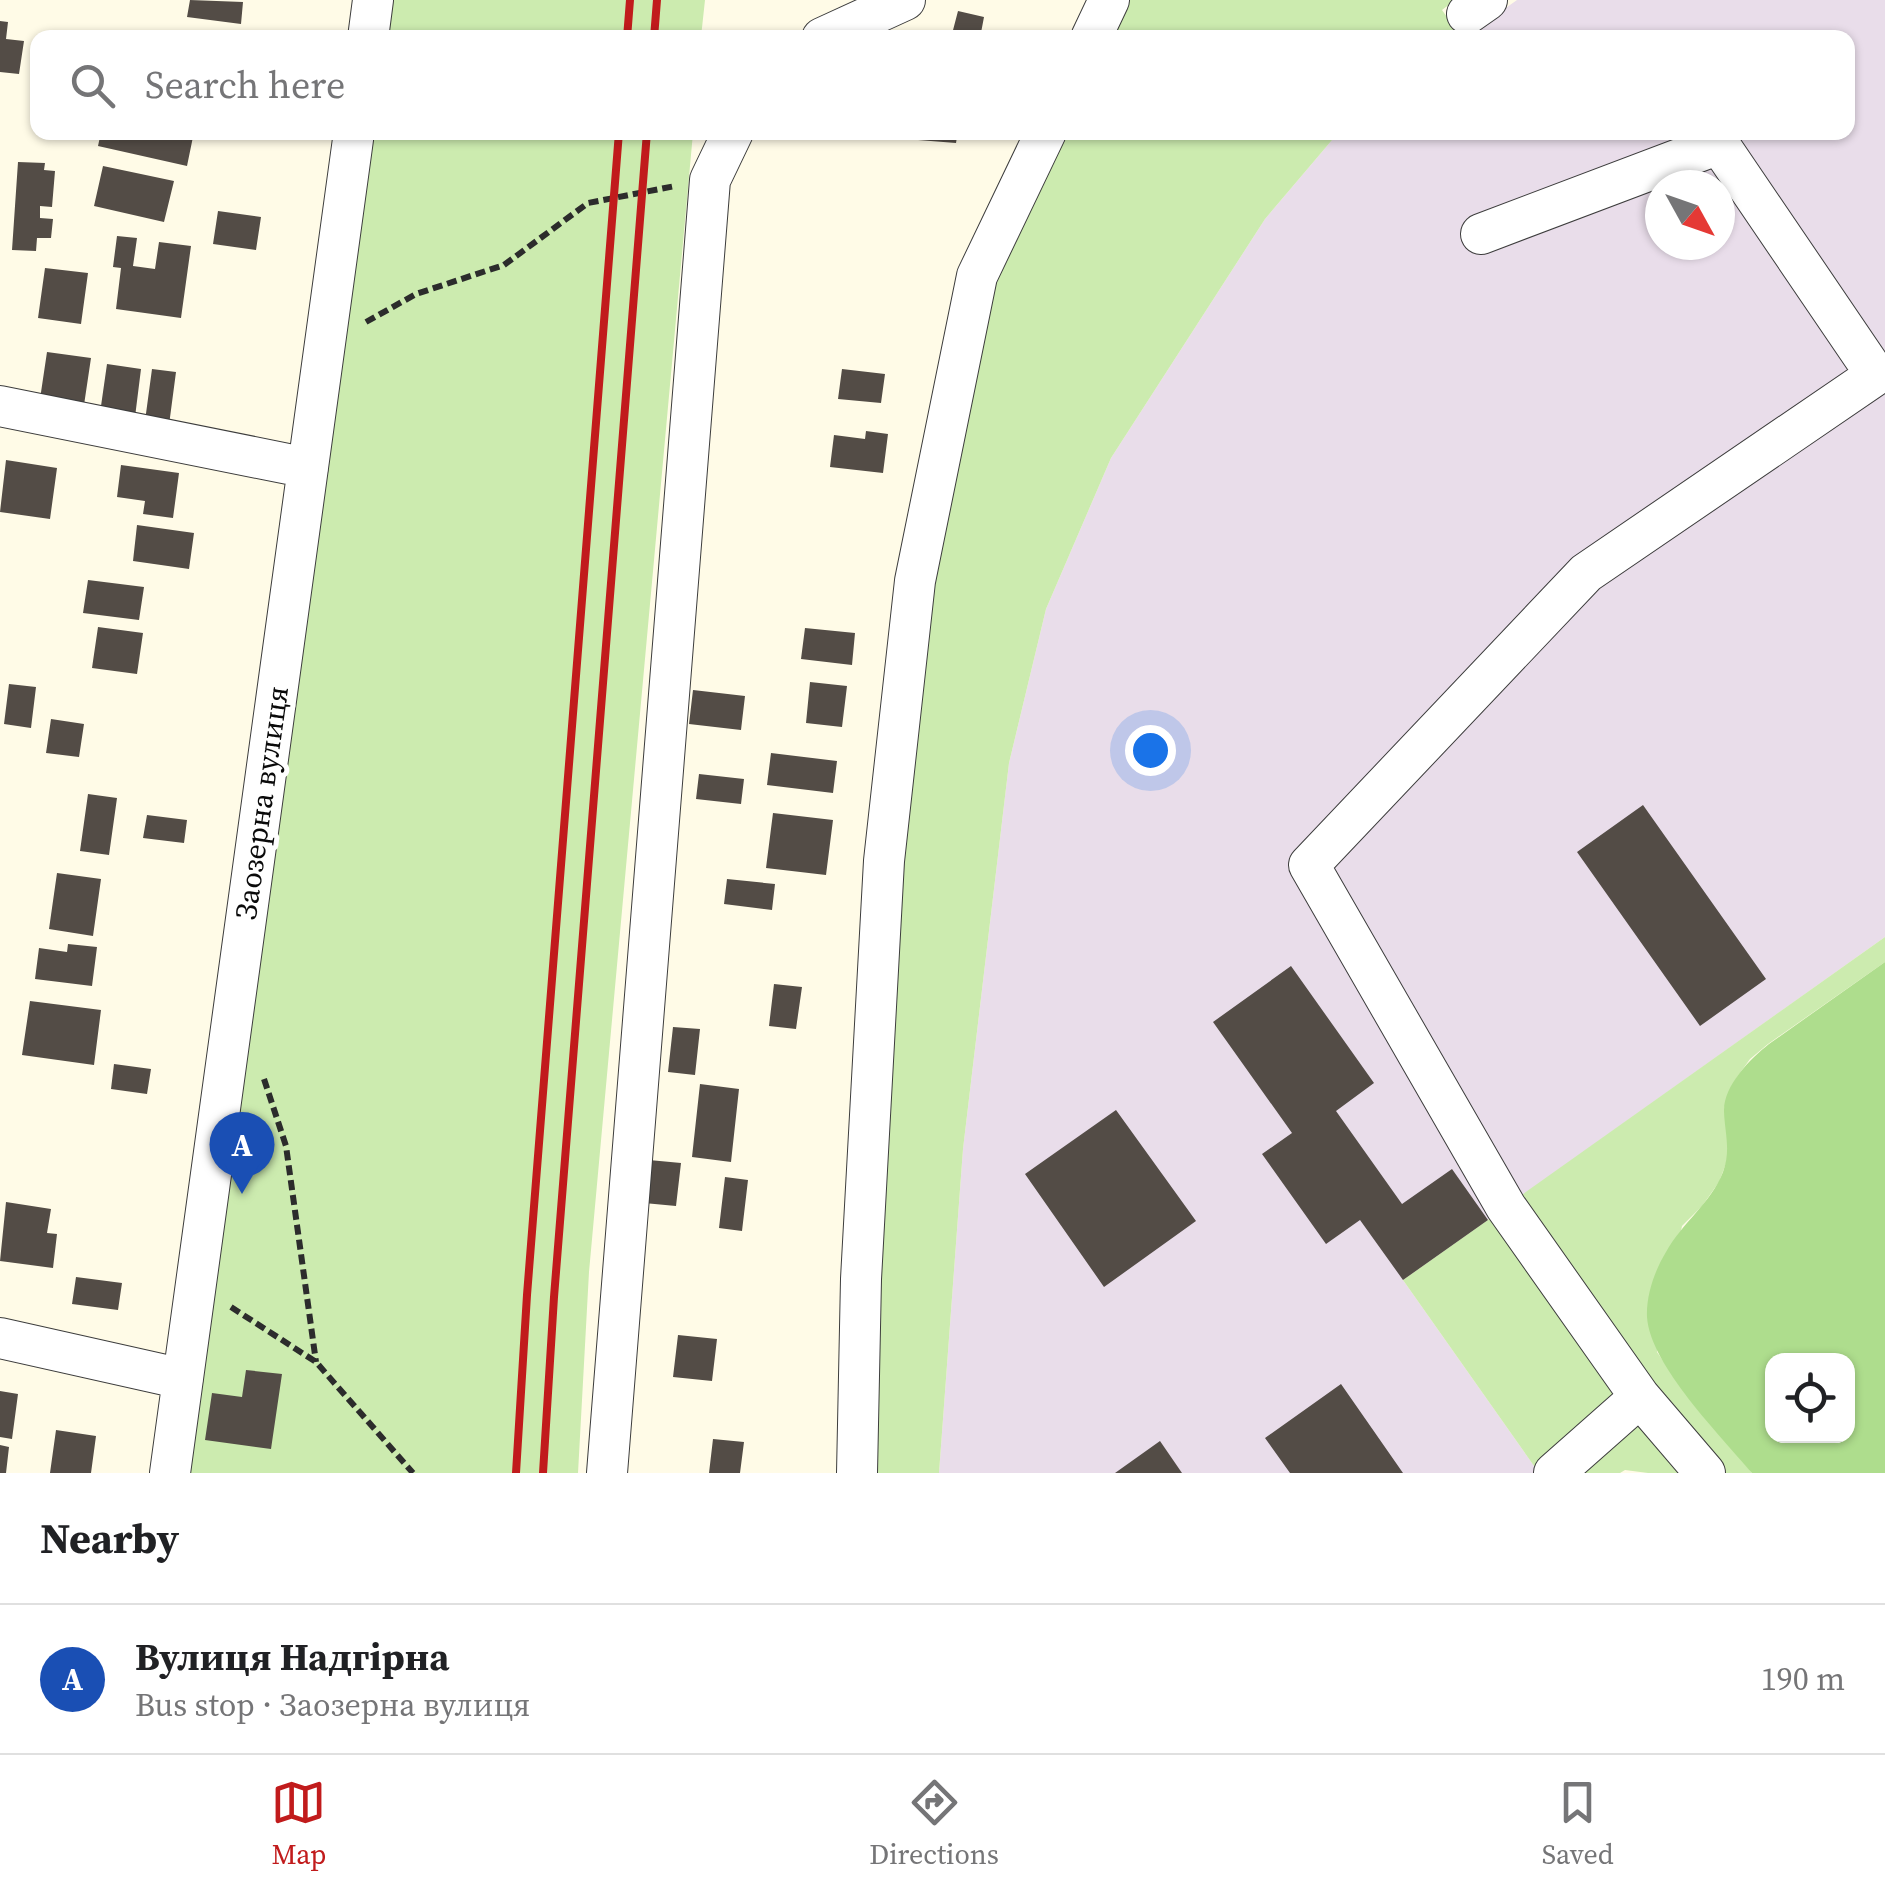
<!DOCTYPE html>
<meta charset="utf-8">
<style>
:root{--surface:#fff;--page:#f2f2f2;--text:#202124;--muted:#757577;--line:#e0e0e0;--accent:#c11b1c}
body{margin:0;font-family:"Source Serif 4",serif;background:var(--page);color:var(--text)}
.controls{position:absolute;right:30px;bottom:30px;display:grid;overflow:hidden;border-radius:20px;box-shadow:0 2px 8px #0004}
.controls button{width:90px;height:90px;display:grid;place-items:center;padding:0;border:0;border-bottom:2px solid var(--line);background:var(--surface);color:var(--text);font:50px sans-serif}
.compass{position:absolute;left:1645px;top:170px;width:90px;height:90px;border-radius:50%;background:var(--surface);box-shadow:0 2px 8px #0004;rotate:130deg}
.you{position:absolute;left:1150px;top:750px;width:35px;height:35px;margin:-25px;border:8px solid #fff;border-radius:50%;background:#1a73e8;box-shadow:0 0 0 15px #1a73e833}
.badge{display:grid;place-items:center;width:65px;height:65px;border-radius:50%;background:var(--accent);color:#fff;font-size:32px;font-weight:700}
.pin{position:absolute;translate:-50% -82px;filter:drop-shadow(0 2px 5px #0008)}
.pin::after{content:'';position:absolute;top:52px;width:35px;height:30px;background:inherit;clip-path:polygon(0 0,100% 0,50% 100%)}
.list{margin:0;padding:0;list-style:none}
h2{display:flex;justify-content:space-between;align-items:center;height:130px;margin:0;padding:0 40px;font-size:42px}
h2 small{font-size:32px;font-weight:400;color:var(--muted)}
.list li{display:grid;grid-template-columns:65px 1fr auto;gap:30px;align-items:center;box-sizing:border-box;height:150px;padding:0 40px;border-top:2px solid var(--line)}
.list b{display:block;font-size:38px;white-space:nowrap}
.list p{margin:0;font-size:32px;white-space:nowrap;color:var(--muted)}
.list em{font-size:32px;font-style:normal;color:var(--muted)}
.icon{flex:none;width:55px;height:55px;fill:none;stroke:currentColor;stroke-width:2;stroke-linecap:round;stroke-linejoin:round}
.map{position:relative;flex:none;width:1885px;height:1473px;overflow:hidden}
.search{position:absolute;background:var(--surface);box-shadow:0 2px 8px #0004;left:30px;right:30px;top:30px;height:110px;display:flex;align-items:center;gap:25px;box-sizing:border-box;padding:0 35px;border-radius:20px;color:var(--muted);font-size:38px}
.sheet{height:280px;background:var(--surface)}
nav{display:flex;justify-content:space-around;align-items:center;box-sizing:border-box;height:140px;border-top:2px solid var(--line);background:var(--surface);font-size:28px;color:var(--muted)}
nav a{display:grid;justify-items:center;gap:5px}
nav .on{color:var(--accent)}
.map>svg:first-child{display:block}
.industrial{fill:#e9ddea;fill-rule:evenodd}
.green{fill:#ccebaf}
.forest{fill:#aedd8d;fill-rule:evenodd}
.building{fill:#534c46}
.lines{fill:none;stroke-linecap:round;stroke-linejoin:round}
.minor-casing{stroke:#3d3d3d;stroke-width:42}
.path{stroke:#2c2c2c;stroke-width:6;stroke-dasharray:10 5;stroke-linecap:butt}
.minor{stroke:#fff;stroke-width:40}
.rail{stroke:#c11b1c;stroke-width:8}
.labels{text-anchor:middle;stroke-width:10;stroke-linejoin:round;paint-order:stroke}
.street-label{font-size:30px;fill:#0a0a0a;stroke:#fff}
</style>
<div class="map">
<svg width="1885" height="1473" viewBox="0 0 1885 1473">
<rect width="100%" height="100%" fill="#fffbe7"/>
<!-- industrial -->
<path class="industrial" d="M1517,0h368v937l-482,343 136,193h-600l24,-324 46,-386 37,-154 65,-151 154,-239 73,-86 510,-1v-94l-383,-1zM1660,185h60v60h-60z"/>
<!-- green -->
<path class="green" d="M373,0h332l-4,37 -333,1z
M1121,0h334l-13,10 19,27 -358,1z
M354,133h339l-104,1139 -11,201h-408z
M1057,133h281l-73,86 -154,239 -65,151 -37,154 -46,386 -24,324h-73l5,-197 54,-695 61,-301z
M1885,937v25l-117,82 -18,15 -13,18 -13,31 4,27v23l-9,24 -17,24 -20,20 -25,126 24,35 71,86h-29l-73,-85 -134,-189z
M1495,1215l192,258h-39l-23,-3 -5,3h-81l-136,-193z"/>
<!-- forest -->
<path class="forest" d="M1885,962v511h-133c-31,-37 -102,-108 -105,-156 -1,-22 8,-47 19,-65 16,-29 45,-49 57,-80 8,-22 2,-38 1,-60 -1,-26 26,-53 45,-68zM1772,1360h76v76h-76z"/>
<!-- building -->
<path class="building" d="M190,0l53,2 -2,22 -54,-7z
M958,11l26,6 -4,21 -28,-4z
M0,21l8,1 -2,17 18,2 -5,33 -19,-2z
M101,132h93l-7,34 -89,-20z
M918,132h59l-1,6 -19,-1 -1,6 -38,-3z
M18,162l27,1 -1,7 11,1 -3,36 -12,-1v12l13,1 -2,19h-14l-1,13 -24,-1z
M103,166l71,15 -10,41 -70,-16z
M218,211l43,6 -5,33 -43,-6z
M117,236l20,2 -4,28 22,3 4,-27 32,4 -10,72 -65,-9 5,-41 -8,-1z
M45,268l43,5 -7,51 -43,-6z
M47,352l44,6 -7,47 -44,-6z
M107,364l34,5 -6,48 -35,-4z
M152,369l24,3 -7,53 -24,-4z
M842,369l43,5 -4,29 -43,-4z
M866,431l22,3 -5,39 -53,-6 4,-32 31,4z
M6,460l51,8 -7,51 -50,-7z
M121,465l58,8 -6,45 -30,-4 2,-13 -28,-4z
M137,525l57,8 -5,36 -56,-8z
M88,580l56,7 -5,33 -56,-7z
M98,627l45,6 -6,41 -45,-6z
M805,628l50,5 -3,32 -51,-6z
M810,682l37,4 -5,41 -36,-4z
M9,684l27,3 -5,41 -27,-4z
M693,690l52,6 -4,34 -52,-6z
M51,719l33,5 -5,33 -33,-4z
M771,753l66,8 -4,32 -66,-8z
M699,774l45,5 -3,25 -45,-5z
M88,794l29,4 -8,57 -29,-4z
M1643,805l123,174 -66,47 -123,-174z
M773,813l60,7 -7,55 -60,-7z
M147,815l40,5 -3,23 -41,-5z
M57,873l44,6 -8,57 -44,-7z
M727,879l48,5 -3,26 -48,-6z
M68,944l29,3 -5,39 -57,-7 4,-31 28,4z
M1291,966l83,117 -38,28 66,93 50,-35 36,51 -85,60 -43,-60 -34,24 -64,-90 30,-21 -79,-111z
M774,984l28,3 -6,42 -27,-3z
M30,1001l71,9 -7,55 -72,-10z
M673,1027l27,2 -5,46 -27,-3z
M114,1064l37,5 -4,25 -36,-5z
M700,1084l39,5 -8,73 -39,-5z
M1116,1110l80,111 -92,66 -79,-113z
M649,1160l32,3 -5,43 -32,-3z
M725,1177l23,3 -6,51 -23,-3z
M6,1202l45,7 -4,24 10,1 -4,34 -53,-7z
M76,1277l46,6 -4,27 -46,-6z
M678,1335l39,4 -5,42 -39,-4z
M246,1370l36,4 -11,75 -66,-9 7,-47 30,4z
M1341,1384l62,89h-113l-25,-35z
M0,1391l18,3 -6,45 -12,-2z
M56,1430l40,6 -5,37h-41z
M713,1439l31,3 -4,31h-31z
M1160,1441l22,32h-67z
M0,1445l9,2 -3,26h-6z"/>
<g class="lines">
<defs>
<path id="minor" d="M1467,14l20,-14
M368,38l5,-38
M822,38l83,-38
M1091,38l18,-38
M1481,234l238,-90 157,231 -290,198 -277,292 197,342 134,190 65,76
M0,406l308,62
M0,1338l183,41
M170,1473l184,-1341
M607,1473l103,-1293 23,-48
M857,1473l4,-194 23,-418 31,-280 62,-305 69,-144
M1554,1473l86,-76"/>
</defs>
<!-- minor casing -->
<use href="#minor" class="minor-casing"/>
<!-- path -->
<path class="path" d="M366,322l50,-28 88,-29 84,-62 87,-17
M264,1079l22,67 30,216
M231,1307l85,55 97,111"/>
<!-- minor -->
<use href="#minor" class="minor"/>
<!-- rail -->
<path class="rail" d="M627,38l3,-38
M654,38l3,-38
M516,1473l11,-178 92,-1163
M543,1473l11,-176 93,-1165"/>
</g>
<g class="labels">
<!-- street labels -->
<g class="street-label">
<text transform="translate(262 803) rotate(-82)" y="10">Заозерна вулиця</text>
</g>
</g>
</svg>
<div class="controls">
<button><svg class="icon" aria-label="locate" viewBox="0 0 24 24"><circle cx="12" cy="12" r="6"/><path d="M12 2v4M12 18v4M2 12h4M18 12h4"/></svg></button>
</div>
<svg class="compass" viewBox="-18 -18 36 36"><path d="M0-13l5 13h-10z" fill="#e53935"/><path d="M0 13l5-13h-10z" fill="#757577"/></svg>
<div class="you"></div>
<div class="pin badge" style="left:242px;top:1194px;background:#1a4fb4">A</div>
<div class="search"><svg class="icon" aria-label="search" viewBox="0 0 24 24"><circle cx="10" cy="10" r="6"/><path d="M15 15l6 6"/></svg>Search here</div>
</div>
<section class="sheet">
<h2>Nearby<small></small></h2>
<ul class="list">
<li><span class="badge" style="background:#1a4fb4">A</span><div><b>Вулиця Надгірна</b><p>Bus stop · Заозерна вулиця</p></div><em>190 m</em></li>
</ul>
</section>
<nav>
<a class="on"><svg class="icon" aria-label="map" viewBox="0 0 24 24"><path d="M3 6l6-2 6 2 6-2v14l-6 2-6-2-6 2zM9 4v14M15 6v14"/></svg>Map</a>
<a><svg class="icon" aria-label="directions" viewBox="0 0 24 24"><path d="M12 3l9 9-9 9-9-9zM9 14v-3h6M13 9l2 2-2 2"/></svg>Directions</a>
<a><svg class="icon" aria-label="saved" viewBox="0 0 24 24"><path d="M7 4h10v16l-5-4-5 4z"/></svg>Saved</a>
</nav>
